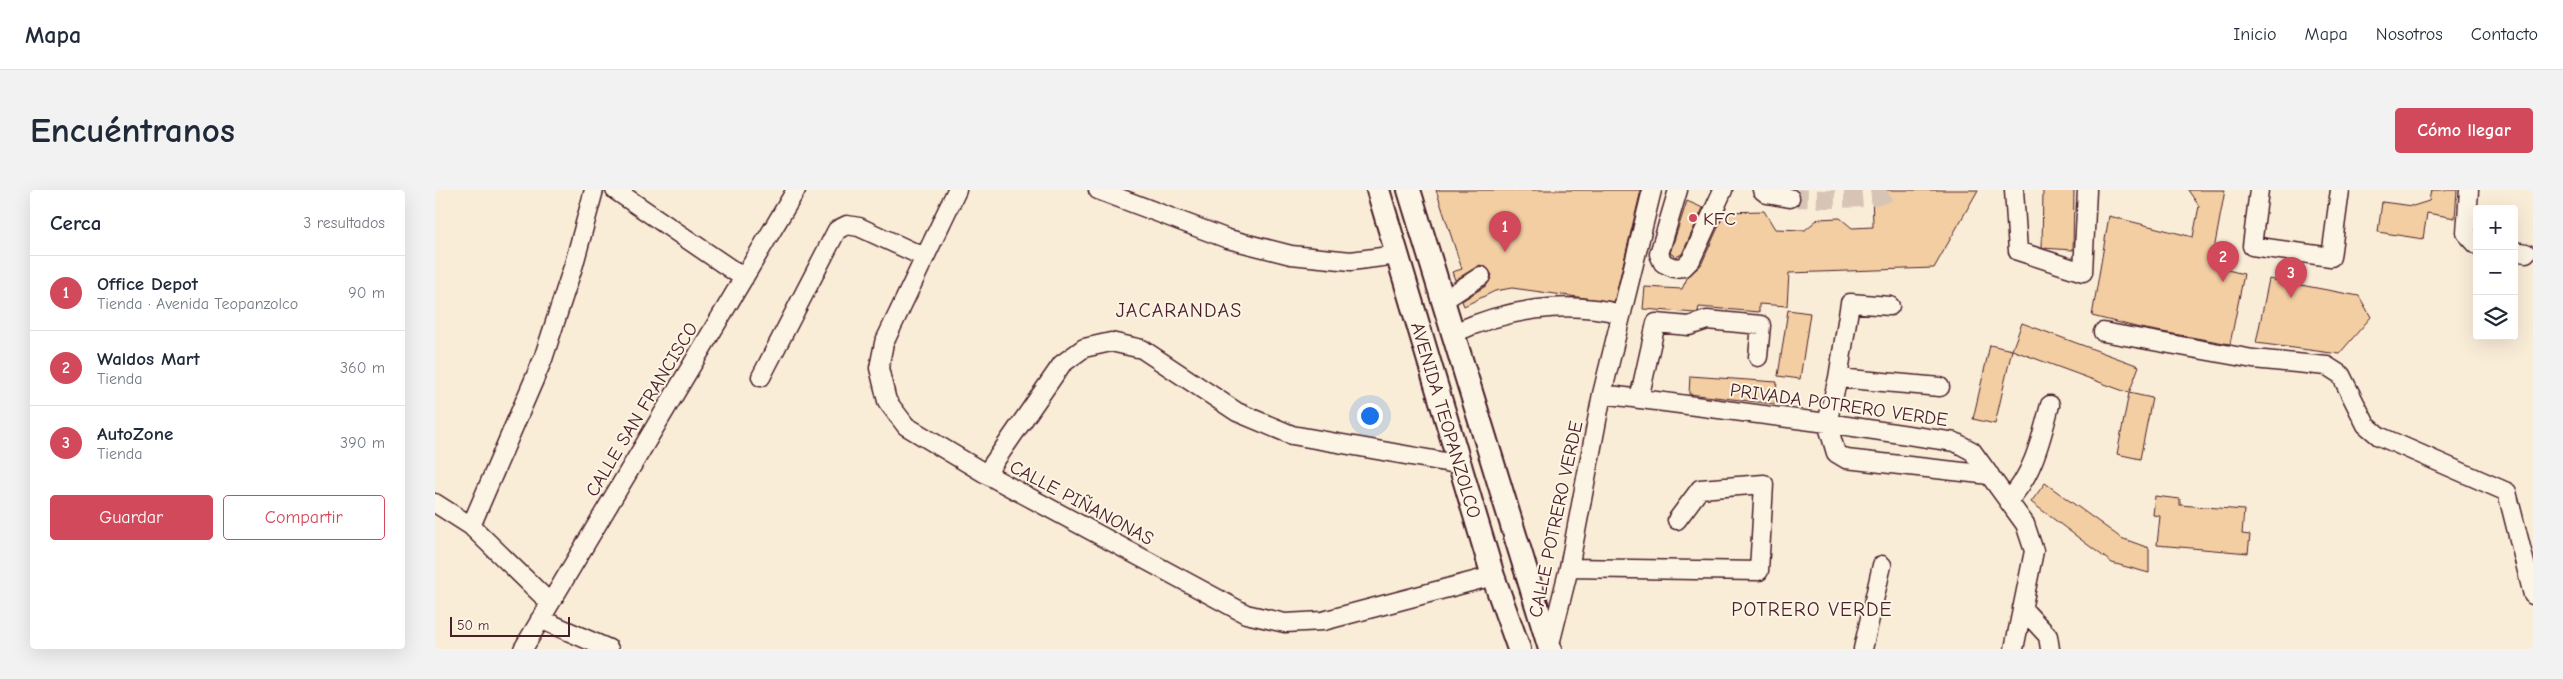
<!DOCTYPE html>
<html lang="es">
<meta charset="utf-8">
<style>
:root{--surface:#fff;--page:#f2f2f3;--text:#1f2937;--muted:#747a83;--line:#e0e1e3;--accent:#d1495b}
body{margin:0;font-family:"Comic Neue",sans-serif;background:var(--page);color:var(--text)}
.controls{position:absolute;right:15px;top:15px;display:grid;overflow:hidden;border-radius:5px;box-shadow:0 5px 20px #0002}
.controls button{width:45px;height:45px;display:grid;place-items:center;padding:0;border:0;border-bottom:1px solid var(--line);background:var(--surface);color:var(--text);font:25px sans-serif}
.scale{position:absolute;left:15px;bottom:12px;width:120px;box-sizing:border-box;padding-left:5px;border:2px solid #4a1f2b;border-top:0;font-size:14px;line-height:18px;white-space:nowrap;color:#4a1f2b;-webkit-text-stroke:4px #fcf5e5;paint-order:stroke}
.you{position:absolute;left:934px;top:225px;width:18px;height:18px;margin:-12px;border:4px solid #fff;border-radius:50%;background:#1a73e8;box-shadow:0 0 0 8px #1a73e833}
.badge{display:grid;place-items:center;width:32px;height:32px;border-radius:50%;background:var(--accent);color:#fff;font-size:16px;font-weight:700}
.pin{position:absolute;translate:-50% -41px;filter:drop-shadow(0 1px 2px #0008)}
.pin::after{content:'';position:absolute;top:26px;width:18px;height:15px;background:inherit;clip-path:polygon(0 0,100% 0,50% 100%)}
.list{margin:0;padding:0;list-style:none}
h2{display:flex;justify-content:space-between;align-items:center;height:65px;margin:0;padding:0 20px;font-size:21px}
h2 small{font-size:16px;font-weight:400;color:var(--muted)}
.list li{display:grid;grid-template-columns:32px 1fr auto;gap:15px;align-items:center;box-sizing:border-box;height:75px;padding:0 20px;border-top:1px solid var(--line)}
.list b{display:block;font-size:19px;white-space:nowrap}
.list p{margin:0;font-size:16px;white-space:nowrap;color:var(--muted)}
.list em{font-size:16px;font-style:normal;color:var(--muted)}
.actions{display:flex;gap:10px;padding:15px 20px}
.actions a{flex:1;padding:11px 0;border:1px solid var(--accent);border-radius:5px;text-align:center;font-size:18px;color:var(--accent)}
.actions .main{background:var(--accent);color:#fff}
.icon{flex:none;width:28px;height:28px;fill:none;stroke:currentColor;stroke-width:2;stroke-linecap:round;stroke-linejoin:round}
.map{position:relative;flex:none;width:2098px;height:459px;overflow:hidden;border-radius:5px}
header{display:flex;align-items:center;gap:30px;box-sizing:border-box;height:70px;padding:0 25px;background:var(--surface);border-bottom:1px solid var(--line)}
header strong{font-size:24px}
nav{display:flex;gap:28px;margin-inline-start:auto;font-size:18px}
.intro{display:flex;align-items:center;justify-content:space-between;box-sizing:border-box;height:120px;padding:0 30px}
h1{margin:0;font-size:35px}
.button{padding:12px 22px;border-radius:5px;background:var(--accent);color:#fff;font-size:18px;font-weight:700}
main{display:flex;gap:30px;padding:0 30px}
aside{flex:1;background:var(--surface);border-radius:5px;box-shadow:0 5px 20px #0002}
.map>svg:first-child{display:block}
.building{fill:#f2cea2;stroke:#4a1f2b}
.lines{fill:none;stroke-linecap:round;stroke-linejoin:round}
.minor-tunnel{stroke:#d7c4b5;stroke-width:18;stroke-dasharray:18 9;stroke-linecap:butt}
.minor-casing{stroke:#4a1f2b;stroke-width:21}
.major-casing{stroke:#4a1f2b;stroke-width:26}
.minor{stroke:#fcf5e5;stroke-width:18}
.major{stroke:#fcf5e5;stroke-width:22}
.poi-dot{fill:#d1495b;stroke:#fcf5e5;stroke-width:2}
.labels{text-anchor:middle;stroke-width:4;stroke-linejoin:round;paint-order:stroke}
.poi-label{font-size:19px;fill:#4a1f2b;stroke:#fcf5e5;text-anchor:start}
.street-label{font-size:19px;fill:#4a1f2b;stroke:#fcf5e5}
.neighbourhood-label{font-size:20px;letter-spacing:1px;fill:#4a1f2b;stroke:#fcf5e5}
</style>
<header>
<strong>Mapa</strong>
<nav><a>Inicio</a><a>Mapa</a><a>Nosotros</a><a>Contacto</a></nav>
</header>
<div class="intro"><h1>Encuéntranos</h1><a class="button">Cómo llegar</a></div>
<main>
<aside>
<h2>Cerca<small>3 resultados</small></h2>
<ul class="list">
<li><span class="badge">1</span><div><b>Office Depot</b><p>Tienda · Avenida Teopanzolco</p></div><em>90 m</em></li>
<li><span class="badge">2</span><div><b>Waldos Mart</b><p>Tienda</p></div><em>360 m</em></li>
<li><span class="badge">3</span><div><b>AutoZone</b><p>Tienda</p></div><em>390 m</em></li>
</ul>
<div class="actions"><a class="main">Guardar</a><a>Compartir</a></div>
</aside>
<div class="map">
<svg width="2098" height="459" viewBox="0 0 2098 459">
<rect width="100%" height="100%" fill="#faedd8"/>
<filter id="ink" filterUnits="userSpaceOnUse"><feTurbulence type="fractalNoise" baseFrequency=".02" numOctaves="2"/><feDisplacementMap in="SourceGraphic" scale="10" xChannelSelector="R" yChannelSelector="G"/><feConvolveMatrix kernelMatrix="1 2 1 2 8 2 1 2 1" color-interpolation-filters="sRGB"/></filter>
<g filter="url(#ink)">
<!-- building -->
<path class="building" d="M1001,0h205l-27,112 -102,-14 -17,3 -31,15 -2,-5 25,-16 5,-10 -6,-8 -6,-2 -25,15 -3,-8 10,-3z
M1437,0h106l-44,78 -145,5 -2,33 -28,-2v8l-60,-5 -1,5 -2,1 -53,-4 2,-22 37,2 6,-13 13,-11 24,-53 39,-1 11,18 30,1 13,-11 22,-1 12,10 21,-1z
M1608,0h31l-1,60 -31,-2z
M1753,0h37l-14,76 33,8 -14,70 -90,-16 -48,-12 17,-100 84,21 6,-31z
M1996,0h26l-2,28 -28,-5 -4,26 -45,-7 4,-30 31,4 16,-5z
M1252,11l16,7 -21,46 -6,3 -6,-4z
M1834,89l90,17 12,21 -32,37 -83,-11z
M1353,120l22,3 -10,66 -22,-3z
M1587,133l117,43 -10,27 -117,-43z
M1555,155l22,5 -17,74 -22,-5z
M1255,186l87,6 -2,22 -86,-10z
M1694,203l23,5 -12,61 -23,-5z
M1610,293l76,55 28,10v25l-37,-10 -81,-61z
M1720,306l25,3v6l64,5 -2,24 8,1 -2,18 -91,-8 3,-29 -7,-1z"/>
<g class="lines">
<!-- minor-tunnel -->
<path class="minor-tunnel" d="M1355,8c20,0 89,5 101,-8"/>
<defs>
<path id="minor" d="M180,0l129,88
M522,0l-73,153 -5,25 8,33 19,25 80,48 260,140 39,9 38,-2 170,-45
M663,0l130,49 63,16 60,6 46,-6
M1243,0l-19,64 4,9 11,5 10,-1 7,-7 32,-70
M1327,0l5,4 23,4
M1579,0l4,61 65,21 4,-82
M1824,0l-7,56 79,11 9,-67
M2034,0l-3,43 11,12
M2079,61l12,2
M1009,110l37,-24
M1455,116l-40,-3 -12,75 -11,45 9,30 10,6 144,16
M1668,142l150,27 74,7 14,9 25,50 13,11 128,56 26,103
M1019,143c52,-24 112,-33 167,-19
M326,187l76,-147 10,-5 12,2 65,30
M1403,188l102,9
M1167,204l225,29 128,19 17,9 53,73 9,27 -20,98
M1204,209l17,-76 33,3 18,-6 54,5 -3,32
M551,284l76,-110 22,-16 27,-6 31,7 95,63 55,23 170,30
M1573,311c25,-26 33,-62 42,-96
M0,313l36,23 79,77
M36,336l72,-167 31,-95 20,-74
M1134,378l190,3 5,-87 -64,5 -23,31
M1587,418l26,28 2,13
M105,429l69,30
M1114,458l20,-80 33,-174 50,-204
M88,459l273,-459
M1428,459l19,-84"/>
<g id="major">
<path id="s1" d="M943,0l115,386 26,73"/>
<path d="M974,0l141,459"/>
</g>
</defs>
<!-- minor casing -->
<use href="#minor" class="minor-casing"/>
<!-- major casing -->
<use href="#major" class="major-casing"/>
<!-- minor -->
<use href="#minor" class="minor"/>
<!-- major -->
<use href="#major" class="major"/>
</g>
</g>
<!-- markers -->
<circle class="poi-dot" cx="1258" cy="28" r="5"/>
<g class="labels">
<!-- poi labels -->
<g class="poi-label">
<text x="1268" y="35">KFC</text>
</g>
<!-- street labels -->
<g class="street-label">
<text transform="translate(1404 214) rotate(8)" y="7">PRIVADA POTRERO VERDE</text>
<text transform="translate(206 219) rotate(-59)" y="7">CALLE SAN FRANCISCO</text>
<text dy="7" stroke="none"><textPath href="#s1" startOffset="240">AVENIDA TEOPANZOLCO</textPath></text>
<text transform="translate(647 312) rotate(28)" y="7">CALLE PIÑANONAS</text>
<text transform="translate(1120 329) rotate(-78)" y="7">CALLE POTRERO VERDE</text>
</g>
<!-- neighbourhood labels -->
<g class="neighbourhood-label">
<text x="744" y="127">JACARANDAS</text>
<text x="1377" y="426">POTRERO VERDE</text>
</g>
</g>
</svg>
<div class="controls">
<button>+</button>
<button>−</button>
<button><svg class="icon" aria-label="layers" viewBox="0 0 24 24"><path d="M12 4l9 5-9 5-9-5zM3 14l9 5 9-5"/></svg></button>
</div>
<div class="scale">50 m</div>
<div class="you"></div>
<div class="pin badge" style="left:1070px;top:62px">1</div>
<div class="pin badge" style="left:1788px;top:92px">2</div>
<div class="pin badge" style="left:1856px;top:108px">3</div>
</div>
</main>
